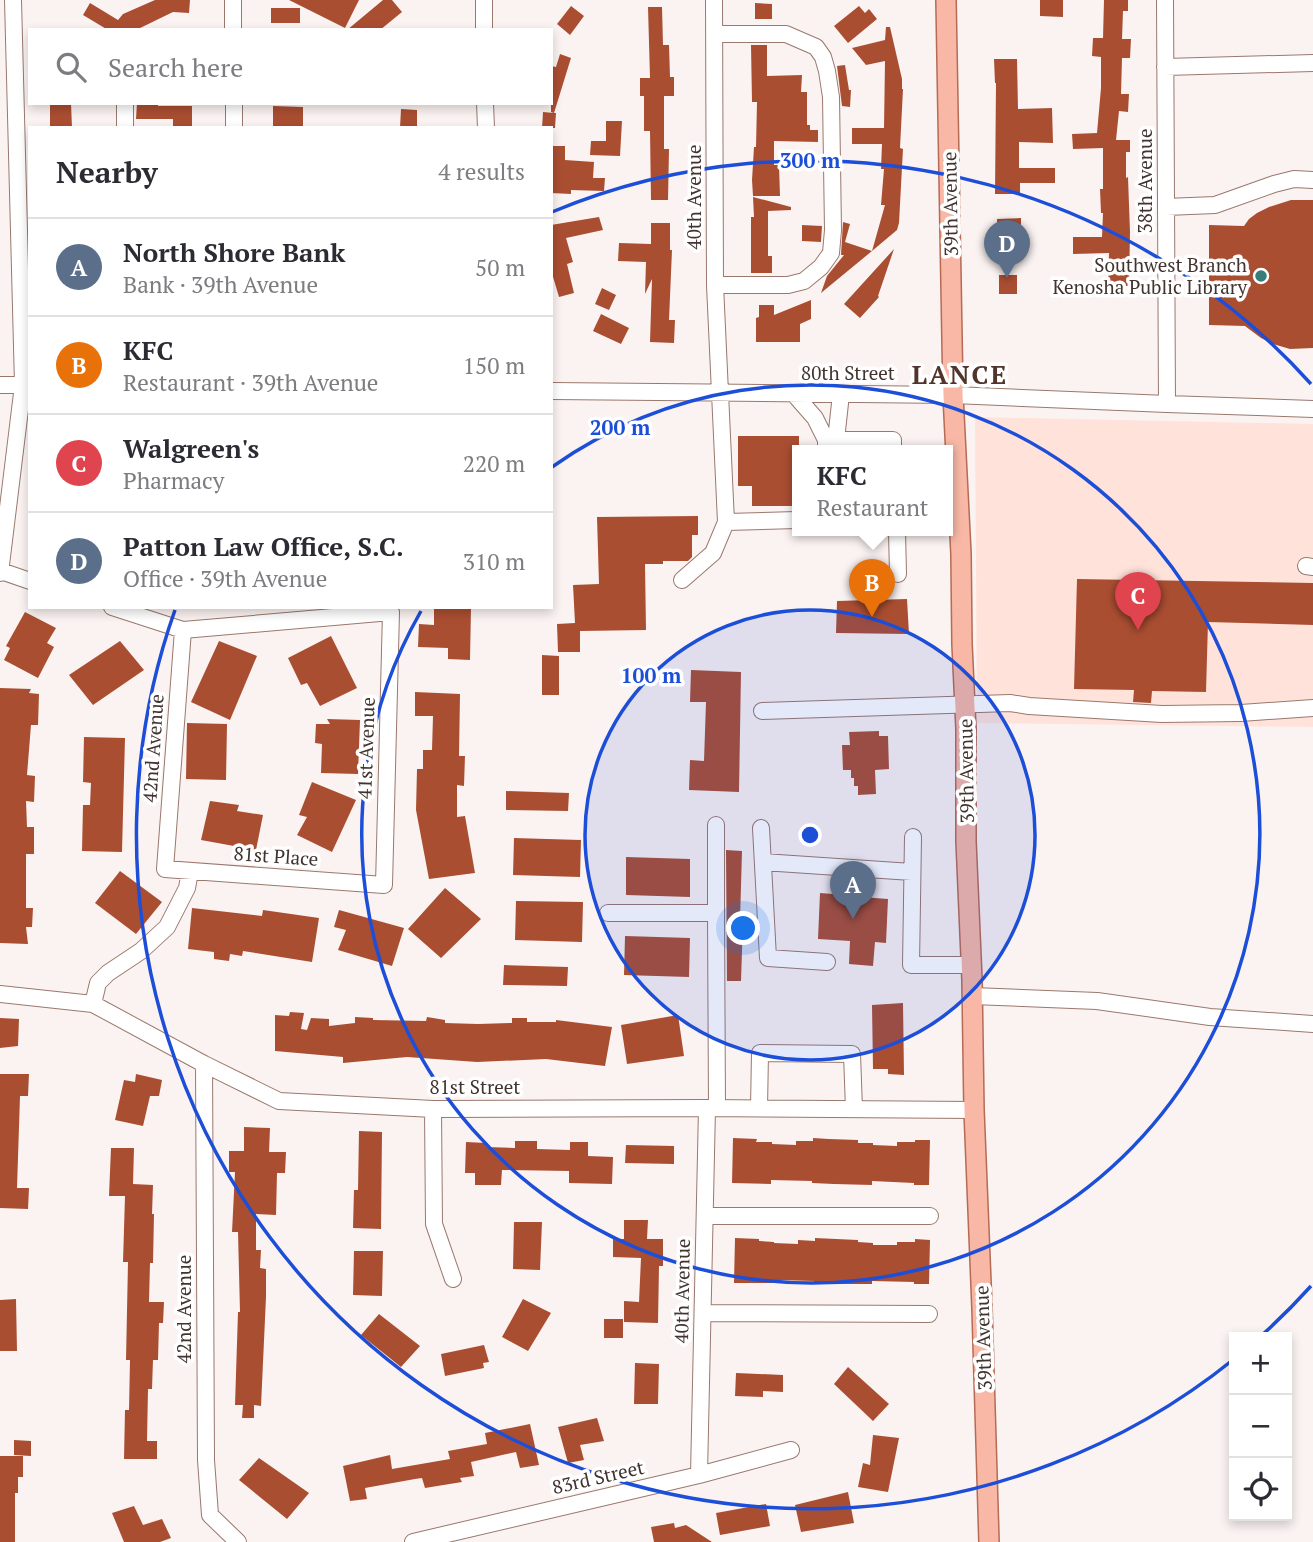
<!DOCTYPE html>
<meta charset="utf-8">
<style>
:root{--surface:#fff;--page:#f7f7f7;--text:#2b2b33;--muted:#7c7c81;--line:#e1e1e2;--accent:#111827}
body{margin:0;font-family:"PT Serif",serif;background:var(--page);color:var(--text)}
.controls{position:absolute;right:21px;bottom:21px;display:grid;overflow:hidden;border-radius:0px;box-shadow:0 4px 10px #0003}
.controls button{width:63px;height:63px;display:grid;place-items:center;padding:0;border:0;border-bottom:2px solid var(--line);background:var(--surface);color:var(--text);font:35px sans-serif}
.you{position:absolute;left:744px;top:929px;width:24px;height:24px;margin:-18px;border:5px solid #fff;border-radius:50%;background:#1a73e8;box-shadow:0 0 0 10px #1a73e833}
.badge{display:grid;place-items:center;width:46px;height:46px;border-radius:50%;background:var(--accent);color:#fff;font-size:23px;font-weight:700}
.pin{position:absolute;translate:-50% -58px;filter:drop-shadow(0 2px 4px #0008)}
.pin::after{content:'';position:absolute;top:37px;width:24px;height:21px;background:inherit;clip-path:polygon(0 0,100% 0,50% 100%)}
.popup{position:absolute;left:792px;top:445px;width:161px;height:91px;box-sizing:border-box;display:grid;place-content:center;border-radius:0px;background:var(--surface);filter:drop-shadow(0 2px 5px #0005);font-size:23px;white-space:nowrap;color:var(--muted)}
.popup b{font-size:26px;color:var(--text)}
.popup::after{content:'';position:absolute;left:50%;top:100%;margin-left:-14px;border:14px solid transparent;border-top-color:var(--surface)}
.list{margin:0;padding:0;list-style:none}
h2{display:flex;justify-content:space-between;align-items:center;height:91px;margin:0;padding:0 28px;font-size:30px}
h2 small{font-size:23px;font-weight:400;color:var(--muted)}
.list li{display:grid;grid-template-columns:46px 1fr auto;gap:21px;align-items:center;box-sizing:border-box;height:98px;padding:0 28px;border-top:2px solid var(--line)}
.list b{display:block;font-size:26px;white-space:nowrap}
.list p{margin:0;font-size:23px;white-space:nowrap;color:var(--muted)}
.list em{font-size:23px;font-style:normal;color:var(--muted)}
.icon{flex:none;width:38px;height:38px;fill:none;stroke:currentColor;stroke-width:2;stroke-linecap:round;stroke-linejoin:round}
.map{position:relative;flex:none;width:1313px;height:1542px;overflow:hidden}
.search{position:absolute;background:var(--surface);box-shadow:0 4px 10px #0003;left:28px;top:28px;width:525px;height:77px;display:flex;align-items:center;gap:18px;box-sizing:border-box;padding:0 24px;border-radius:0px;color:var(--muted);font-size:26px}
.panel{position:absolute;background:var(--surface);box-shadow:0 4px 10px #0003;left:28px;top:126px;width:525px;height:483px;border-radius:0px}
.map>svg:first-child{display:block}
.built{fill:#ffe3da}
.building{fill:#aa4e32}
.lines{fill:none;stroke-linecap:round;stroke-linejoin:round}
.minor-casing{stroke:#9a786d;stroke-width:18}
.major-casing{stroke:#b56b54;stroke-width:22}
.minor{stroke:#fff;stroke-width:16}
.major{stroke:#f8b8a5;stroke-width:19}
.ring{fill:none;stroke:#1d4ed8;stroke-width:3.5}
.poi-dot{fill:#377e78;stroke:#fff;stroke-width:2.5}
.labels{text-anchor:middle;stroke-width:7;stroke-linejoin:round;paint-order:stroke}
.street-label{font-size:19px;fill:#41332e;stroke:#fff}
.poi-label{font-size:19px;fill:#41332e;stroke:#fff;text-anchor:end}
.district-label{font-size:26px;font-weight:bold;letter-spacing:2px;fill:#51342b;stroke:#fff}
.centre{fill:#1d4ed8;stroke:#fff;stroke-width:3.5}
.ring-label{font-size:21px;text-anchor:middle;font-weight:bold;fill:#1d4ed8;stroke:#fff;stroke-width:7;stroke-linejoin:round;paint-order:stroke}
</style>
<div class="map">
<svg width="1313" height="1542" viewBox="0 0 1313 1542">
<rect width="100%" height="100%" fill="#fbf3f1"/>
<!-- built -->
<path class="built" d="M975,417l338,7v303l-336,-4z"/>
<!-- building -->
<path class="building" d="M155,0h35l-1,13 -16,-1 -37,18h-28l-25,-15 7,-12 28,17 5,-6z
M289,0h70l-14,28z
M383,0h9l10,12 -22,18h-33z
M1040,0h23v17l-23,-1z
M1104,0h24v11h-5l-1,28h9l-1,19h-8l-1,36h8l-1,18 -9,-1 -3,29h14v12h-4v26l2,-1 2,55 -1,54h-21l1,-33 -36,1v-17h29l1,-24h-2l-1,-24h3v-41l-30,1 -1,-15 25,-1 4,-45v-31l-9,-1 1,-18h10z
M755,3l17,1v15h-17z
M571,6l13,10 -14,19 -13,-11z
M859,6l6,7 4,-4 8,10 -29,24 -14,-17z
M648,7h14l1,38h6l1,32h4v19h-10v53h5l-1,51h-17l-1,-69h-6v-35h-4v-18h10z
M271,8h29v15h-29z
M886,27h4l12,52v10h1l-3,59 3,1 -1,18 -3,56 -2,7 -25,21 13,-46h-4l3,-36h-3l1,-25h-30v-16h32l1,-67 -19,4 -14,-17 33,-8z
M751,45h16v31l35,-1 -1,17h6v33h3v5h8v12l-44,-1v24h5l1,31h-27l-1,-16 2,-33h2l1,-45h-5z
M560,54l11,4 -17,55h2l-1,15h-13l1,-16 11,1 -3,-1v-46l5,1z
M994,59h23l1,50 34,-1 1,35 -34,-1v26h36v15h-35v11h-25l1,-111h-1z
M845,65l4,25h2l-1,17 -8,-1 -5,-40z
M50,103h21l1,25h-22z
M137,103h21v3h34v22h-19v-9h-37z
M273,106l30,1v19h-30z
M401,109l16,1v18h-17z
M606,121h16l-2,35 -30,-1 1,-14h15z
M551,146h14v14l29,2 -1,16h12l-1,13 -33,-1v4l-20,-1z
M753,197l38,10v3l-23,1v45h4v17h-21v-56h3z
M1291,200h22v148l-23,1 -17,-5 -12,-6 -16,-12 -36,-1v-100l35,1 5,-7 8,-6 12,-6z
M599,217l4,13 -37,8 7,24 -6,2 7,29 -15,4 -8,-27v-45z
M1021,218v23h-5l1,13 -19,1 -1,-36z
M843,222l7,2 -5,18 27,9 -51,42 6,-17 17,-21h-3z
M651,223h19v27h2l-3,70h6l-1,23 -24,-1 2,-63 -7,15 1,-32 -28,-1 1,-18 32,1z
M802,225l20,1 -1,16 -19,-1z
M894,249l-16,47 1,1 -19,21 -16,-14z
M999,275h18v19h-18z
M602,288l14,7 -7,15 -14,-6z
M811,300v19l-11,5v18h-44v-24l3,-1v-12h15v10z
M601,314l28,14 -8,16 -28,-13z
M738,436h61v15h-2v55h-45v-20h-14z
M698,516v19h-6v22l-4,4h-25v3h-18l1,66 -66,1v21h-22l-1,-28 18,-1 -2,-38 26,-1 -2,-67z
M1077,579l236,4v42l-105,-3 -2,70 -54,-1 -1,12 -18,-1 1,-12 -60,-1z
M907,599l2,35 -73,-1 1,-32z
M434,607l37,1 -1,52 -22,-1v-11l-30,-1 1,-23 15,1z
M25,612l31,16 -9,15 7,4 -16,31 -34,-18 6,-12 -4,-2z
M331,636l26,52 -37,18 -13,-23 -6,2 -13,-27z
M120,641l24,29 -51,35 -24,-30z
M219,641l38,15 -27,64 -39,-18z
M542,655l17,1v39h-17z
M691,670l50,2 -2,120 -50,-2 1,-30 14,1 2,-59h-16z
M0,688l31,1 -2,4 10,1 -1,31h-7l-4,50 8,1 -1,26 -8,-1 1,26h7v27h-8v54h7l-1,19h-6l2,17 -28,-1z
M415,692l45,2 -1,62h6l-1,30 -7,-1v32l8,-1 10,57 -46,6 -13,-69 1,-41h6v-19h9l1,-34h-18z
M327,719l33,1 -2,54 -37,-1 1,-29 -7,-1 1,-19h14z
M187,723l40,1 -1,56 -40,-1z
M879,731v5h9l1,33 -14,1 1,24 -18,1v-9h-4v-8h-3v-8h-8l-1,-25h8l-1,-13z
M84,737l41,1 -3,114 -40,-1 1,-46h7l1,-22 -8,-1z
M312,782l44,18 -24,52 -35,-17 10,-18 -8,-2z
M506,791l63,2 -1,18 -62,-1z
M210,801l29,4 -2,6 26,4 -7,35 -55,-10z
M514,838l67,2 -1,37 -67,-2z
M726,850l16,1 -2,70h3l-2,60h-14z
M626,857l64,2v38l-64,-2z
M120,871l42,31 -26,32 -41,-31z
M445,888l36,31 -40,39 -33,-29z
M847,889l16,1 -1,7 26,2 -2,44 -11,-1 -2,24 -24,-2 1,-23 -32,-2 2,-46 26,2z
M516,901l67,1 -1,40 -67,-2z
M192,908l70,8 1,-6 56,8 -7,44 -69,-11 -1,5 -12,-2 -1,7 -15,-2v-7l-26,-3z
M339,910l65,18 -12,38 -54,-16 8,-20 -12,-3z
M625,936l65,2 -1,39 -65,-2z
M504,965l64,2 -1,19 -64,-1z
M903,1003l1,72 -16,-1v-5h-15l-1,-64z
M290,1012l14,1 -3,16 6,1 4,-12 18,1v7l26,-3v-6l18,1v2l53,1 1,-4 18,3v3l33,1 34,-1v-5h15v4h29v-2l56,7 -7,39 -59,-7 -69,3 -70,-5 -64,6v-6l-68,-6v-36l14,1z
M678,1015l6,41 -57,8 -6,-39z
M0,1018l19,1 -1,27 -18,2z
M0,1074h29l-1,22h-8l-3,92h12l-1,21 -28,-1z
M136,1074l26,6 -3,16h-9l-7,30 -28,-6 9,-40 11,2z
M244,1127l26,1 -1,24h17l-1,21h-8l-1,42 -20,-1v36h5l-1,18 6,1v28l-5,109 -7,-1v13h-12l1,-13h-8l3,-93h2l-2,-80h-6l3,-60h-6v-21h15z
M359,1131l23,1 -1,97 -28,-1 1,-38h4z
M733,1138l24,1 -1,3h16v2l24,1v-4h17v-3l16,1 29,1v3h15v2l24,1v-4h18v-2h15l-1,45h-15v-2l-42,-2v4l-38,-1 -22,-1v-2l-41,-1v4l-39,-1z
M515,1141h22v8l33,1v-8h18v14l25,1 -1,27 -43,-1v-12l-67,-1 -1,15h-26v-12h-10l1,-31 20,1v4l29,1z
M626,1145l48,1v18l-49,-1z
M111,1148h23l-1,36 20,1 -1,29h2l-1,49h-3l-1,39h15l-1,21h-4l-1,37h-5l-1,29h-4l-1,52h10v18h-33l1,-49h4l1,-50h-4l2,-98h-5l2,-66h-16z
M624,1220h24l-1,19h16v27h-4l-1,57 -34,-1v-21l15,1 2,-44 -28,-1v-18h11z
M514,1222h28l-2,48 -27,-1z
M735,1238l24,1v2l15,1v1l24,1v-4l17,1v-3l43,2v2l15,1v2h24v-3h18v-3l15,1 -1,44h-15v-2l-42,-1v3h-38l-20,-1v-2l-41,-1v3h-39z
M354,1251h29l-1,45 -29,-1z
M16,1299l1,52h-17v-51z
M523,1299l28,14 -23,38 -26,-14z
M379,1314l41,32 -19,21 -40,-32z
M604,1319h19v19h-19z
M484,1345l5,17 -6,1 1,5 -39,8 -4,-22z
M635,1363l24,1 -1,40h-24z
M848,1367l41,37 -16,17 -39,-37z
M736,1373l47,2v17l-20,-1v6l-28,-1z
M597,1418l7,23 -24,4 4,15 -16,3 -10,-36z
M530,1424l9,41 -19,3 -4,-16 -45,10 3,14 -14,2 2,4 -37,6 -3,-10 -7,1 -50,9 2,11 -17,2 -7,-35 47,-11 2,14 58,-10 -2,-8 39,-7 -2,-11z
M873,1435l26,3 -11,54 -30,-5 5,-24 7,2z
M14,1440l17,1v15l-17,-1z
M0,1456h23v21h-5v16h-3v49h-15z
M259,1458l50,35 -22,26 -48,-39z
M848,1492l6,31 -53,9 -6,-27z
M766,1504l4,22 -50,9 -4,-22z
M134,1506l9,19 19,-6 9,19 -11,4h-36l-12,-29z
M674,1523l1,5 11,-3 26,17h-58l-3,-15z"/>
<g class="lines">
<defs>
<path id="minor" d="M233,0v30
M484,0v30
M1165,0l2,404
M714,34h72l30,13 7,10 4,14 4,26 2,133 -2,23 -10,14 -17,14 -16,4h-73
M1165,67l148,-4
M125,103v25
M234,103v25
M485,103l1,25
M1166,207l49,-2 59,-21 20,-5 19,1
M0,385h30
M551,391l402,4 214,9 146,5
M794,394l21,24 11,22
M836,440l5,-46
M826,451v-11h67v11
M726,522l71,-2
M897,531l1,43
M1306,566l7,1
M1,571l29,10
M0,573l23,-188 -10,-385
M682,580l31,-27 13,-31 -11,-237 -1,-285
M112,607l71,23 208,-18 -7,273 -219,-16 18,-239
M762,711l248,-8 19,3 133,8 79,-1 72,-5
M761,828l7,130 59,4
M913,837l-2,128h61
M763,862l149,10
M608,913h108l1,195
M716,913v-88
M0,994l93,10 111,60 75,37 154,8 274,-1 267,2
M973,996l124,5 113,16 103,7
M93,1004l5,-21 10,-10 33,-22 26,-24 20,-39 3,-17
M204,1064l2,396 4,55 28,27
M759,1108l1,-55 92,1 2,55
M433,1109l1,115 19,55
M705,1216h225
M703,1313l226,1
M699,1475l8,-367
M413,1542l286,-67 92,-25"/>
<path id="major" d="M946,0l7,395 8,159 1,90 4,85v112l6,139 2,130 8,198 7,234"/>
</defs>
<!-- minor casing -->
<use href="#minor" class="minor-casing"/>
<!-- major casing -->
<use href="#major" class="major-casing"/>
<!-- minor -->
<use href="#minor" class="minor"/>
<!-- major -->
<use href="#major" class="major"/>
</g>
<!-- distance rings -->
<circle cx="810" cy="835" r="225" fill="#1d4ed8" fill-opacity=".12"/>
<g class="ring">
<circle cx="810" cy="835" r="225"/>
<path d="M552 467A449 449 0 1 1 421 611"/>
<path d="M1311 1286A674 674 0 0 1 1261 1336M1234 1359A674 674 0 0 1 175 610M552 212A674 674 0 0 1 1311 384"/>
</g>
<!-- markers -->
<circle class="poi-dot" cx="1261" cy="276" r="7"/>
<g class="labels">
<!-- street labels -->
<g class="street-label">
<text transform="translate(1145 181) rotate(-90)" y="7">38th Avenue</text>
<text transform="translate(694 197) rotate(-90)" y="7">40th Avenue</text>
<text transform="translate(950 204) rotate(-91)" y="7">39th Avenue</text>
<text x="848" y="380">80th Street</text>
<text transform="translate(153 748) rotate(-86)" y="7">42nd Avenue</text>
<text transform="translate(366 748) rotate(-88)" y="7">41st Avenue</text>
<text transform="translate(966 771) rotate(-91)" y="7">39th Avenue</text>
<text transform="translate(276 856) rotate(4)" y="7">81st Place</text>
<text x="475" y="1094">81st Street</text>
<text transform="translate(682 1291) rotate(-89)" y="7">40th Avenue</text>
<text transform="translate(184 1309) rotate(-90)" y="7">42nd Avenue</text>
<text transform="translate(983 1338) rotate(-92)" y="7">39th Avenue</text>
<text transform="translate(598 1477) rotate(-13)" y="7">83rd Street</text>
</g>
<!-- poi labels -->
<g class="poi-label">
<text x="1247" y="272">Southwest Branch<tspan x="1247" dy="22">Kenosha Public Library</tspan></text>
</g>
<!-- district labels -->
<g class="district-label">
<text x="960" y="384">LANCE</text>
</g>
</g>
<circle cx="810" cy="835" r="10" class="centre"/>
<g class="ring-label">
<text x="810" y="168">300 m</text>
<text x="620" y="435">200 m</text>
<text x="651" y="683">100 m</text>
</g>
</svg>
<div class="controls">
<button>+</button>
<button>−</button>
<button><svg class="icon" aria-label="locate" viewBox="0 0 24 24"><circle cx="12" cy="12" r="6"/><path d="M12 2v4M12 18v4M2 12h4M18 12h4"/></svg></button>
</div>
<div class="you"></div>
<div class="pin badge" style="left:853px;top:919px;background:#5c6f8a">A</div>
<div class="pin badge" style="left:872px;top:617px;background:#e8710a">B</div>
<div class="popup"><b>KFC</b>Restaurant</div>
<div class="pin badge" style="left:1138px;top:630px;background:#e0444e">C</div>
<div class="pin badge" style="left:1007px;top:278px;background:#5c6f8a">D</div>
<div class="search"><svg class="icon" aria-label="search" viewBox="0 0 24 24"><circle cx="10" cy="10" r="6"/><path d="M15 15l6 6"/></svg>Search here</div>
<section class="panel">
<h2>Nearby<small>4 results</small></h2>
<ul class="list">
<li><span class="badge" style="background:#5c6f8a">A</span><div><b>North Shore Bank</b><p>Bank · 39th Avenue</p></div><em>50 m</em></li>
<li><span class="badge" style="background:#e8710a">B</span><div><b>KFC</b><p>Restaurant · 39th Avenue</p></div><em>150 m</em></li>
<li><span class="badge" style="background:#e0444e">C</span><div><b>Walgreen's</b><p>Pharmacy</p></div><em>220 m</em></li>
<li><span class="badge" style="background:#5c6f8a">D</span><div><b>Patton Law Office, S.C.</b><p>Office · 39th Avenue</p></div><em>310 m</em></li>
</ul>
</section>
</div>
